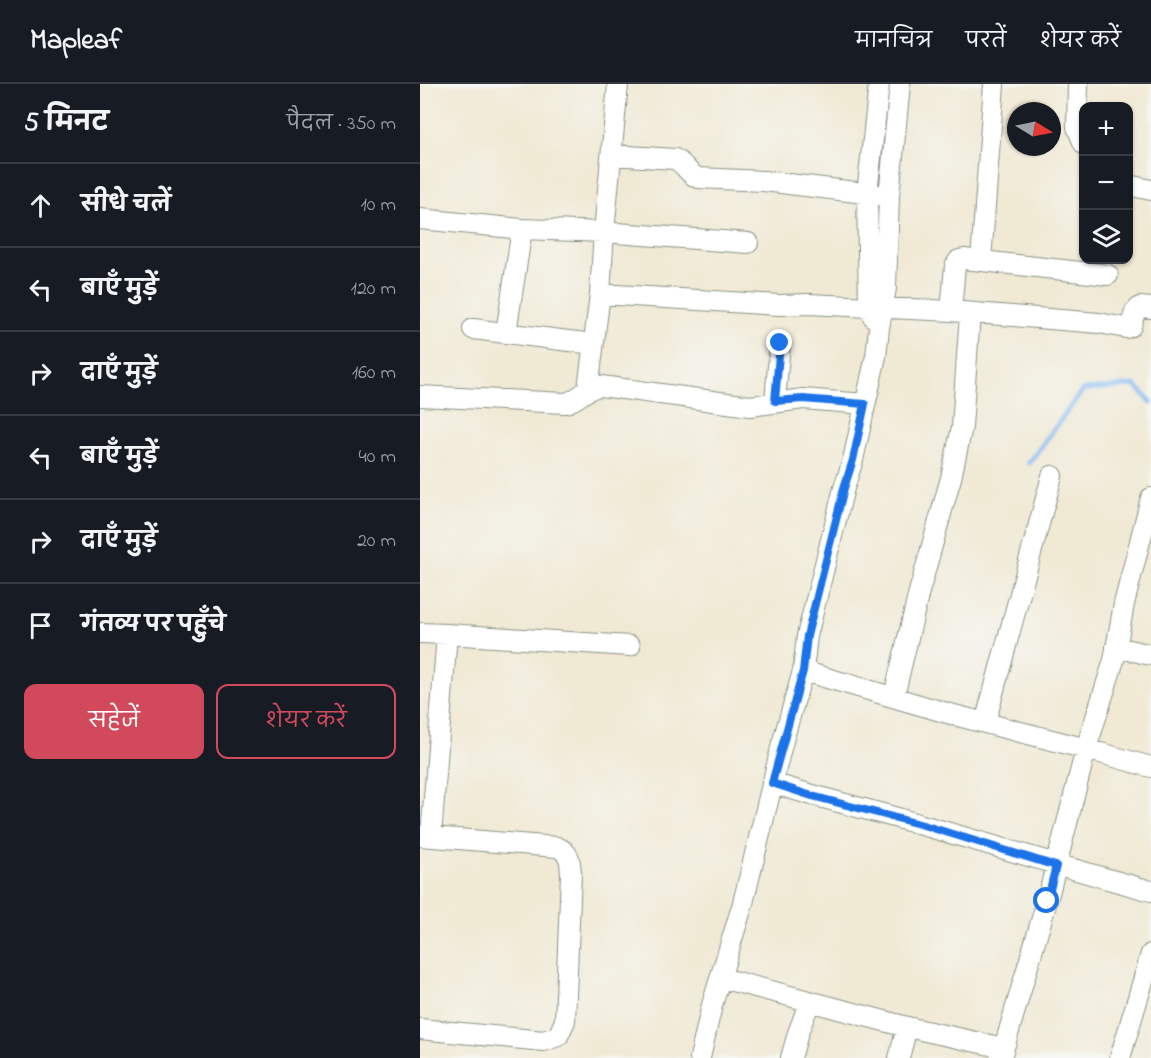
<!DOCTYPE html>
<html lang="hi">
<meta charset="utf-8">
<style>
:root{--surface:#171b24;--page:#242831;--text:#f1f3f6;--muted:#9ea1a6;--line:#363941;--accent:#d1495b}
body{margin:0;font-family:"Indie Flower","Playpen Sans Deva",sans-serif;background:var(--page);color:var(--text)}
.controls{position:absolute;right:18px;top:18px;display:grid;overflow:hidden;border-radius:12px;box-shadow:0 2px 4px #0004}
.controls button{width:54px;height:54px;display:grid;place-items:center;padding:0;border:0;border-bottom:2px solid var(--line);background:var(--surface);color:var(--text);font:30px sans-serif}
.compass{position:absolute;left:587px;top:18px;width:54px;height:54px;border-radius:50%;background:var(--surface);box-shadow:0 2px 4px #0004;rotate:100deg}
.stop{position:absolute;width:18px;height:18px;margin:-14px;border:4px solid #1a73e8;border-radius:50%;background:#fff}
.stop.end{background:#1a73e8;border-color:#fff;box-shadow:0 2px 6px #0008}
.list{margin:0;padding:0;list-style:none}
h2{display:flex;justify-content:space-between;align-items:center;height:78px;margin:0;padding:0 24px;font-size:26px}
h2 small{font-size:20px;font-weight:400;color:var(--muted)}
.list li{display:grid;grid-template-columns:39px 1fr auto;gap:18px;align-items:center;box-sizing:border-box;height:84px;padding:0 24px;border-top:2px solid var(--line)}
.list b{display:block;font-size:22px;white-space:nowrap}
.list em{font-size:20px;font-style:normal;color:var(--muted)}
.actions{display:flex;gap:12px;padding:18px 24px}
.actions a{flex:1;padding:14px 0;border:2px solid var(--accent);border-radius:12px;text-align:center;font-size:21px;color:var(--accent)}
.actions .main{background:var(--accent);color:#fff}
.icon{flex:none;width:33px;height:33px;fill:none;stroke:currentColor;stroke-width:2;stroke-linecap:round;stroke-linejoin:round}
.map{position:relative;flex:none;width:731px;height:974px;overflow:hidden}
header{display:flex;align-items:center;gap:36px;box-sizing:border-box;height:84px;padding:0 30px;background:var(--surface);border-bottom:2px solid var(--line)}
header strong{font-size:28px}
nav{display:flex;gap:33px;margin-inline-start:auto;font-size:21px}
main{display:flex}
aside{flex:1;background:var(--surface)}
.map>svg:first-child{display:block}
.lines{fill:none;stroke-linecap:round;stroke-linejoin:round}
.stream{stroke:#82bcf3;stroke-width:5}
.minor-casing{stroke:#889384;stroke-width:22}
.minor{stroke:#fff;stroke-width:20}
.route{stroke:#1a73e8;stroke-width:8}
</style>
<header>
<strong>Mapleaf</strong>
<nav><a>मानचित्र</a><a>परतें</a><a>शेयर करें</a></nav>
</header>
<main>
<aside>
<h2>5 मिनट<small>पैदल · 350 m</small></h2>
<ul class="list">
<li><svg class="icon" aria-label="ahead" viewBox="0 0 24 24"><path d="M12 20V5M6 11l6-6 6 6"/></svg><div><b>सीधे चलें</b></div><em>10 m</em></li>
<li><svg class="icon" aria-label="left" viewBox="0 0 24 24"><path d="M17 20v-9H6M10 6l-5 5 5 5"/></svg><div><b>बाएँ मुड़ें</b></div><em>120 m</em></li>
<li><svg class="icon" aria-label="right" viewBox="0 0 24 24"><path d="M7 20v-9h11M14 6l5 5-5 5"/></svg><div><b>दाएँ मुड़ें</b></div><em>160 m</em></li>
<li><svg class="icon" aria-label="left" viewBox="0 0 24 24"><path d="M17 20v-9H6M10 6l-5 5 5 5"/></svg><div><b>बाएँ मुड़ें</b></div><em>40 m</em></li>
<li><svg class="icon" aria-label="right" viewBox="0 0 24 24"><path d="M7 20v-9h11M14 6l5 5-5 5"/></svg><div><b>दाएँ मुड़ें</b></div><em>20 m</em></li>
<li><svg class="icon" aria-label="arrive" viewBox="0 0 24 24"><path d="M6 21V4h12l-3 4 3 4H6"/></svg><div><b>गंतव्य पर पहुँचे</b></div></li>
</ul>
<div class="actions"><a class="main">सहेजें</a><a>शेयर करें</a></div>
</aside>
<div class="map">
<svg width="731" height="974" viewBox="0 0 731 974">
<rect width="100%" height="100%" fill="#f6f6f2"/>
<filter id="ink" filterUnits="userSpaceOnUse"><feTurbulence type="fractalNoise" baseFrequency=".0167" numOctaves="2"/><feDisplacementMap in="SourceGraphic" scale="12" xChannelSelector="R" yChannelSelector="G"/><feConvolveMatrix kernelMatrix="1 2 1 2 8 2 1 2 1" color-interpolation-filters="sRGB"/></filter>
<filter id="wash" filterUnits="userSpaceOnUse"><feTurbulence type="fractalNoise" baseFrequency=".008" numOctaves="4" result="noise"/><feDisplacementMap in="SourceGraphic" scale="24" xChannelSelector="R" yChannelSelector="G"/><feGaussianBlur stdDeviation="1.35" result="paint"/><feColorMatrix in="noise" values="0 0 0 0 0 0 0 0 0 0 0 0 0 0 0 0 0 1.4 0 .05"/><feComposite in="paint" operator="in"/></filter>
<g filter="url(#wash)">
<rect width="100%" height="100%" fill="#f0e9d4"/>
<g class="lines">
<!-- stream -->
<path class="stream" d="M609,379l54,-73 52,-5 16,17"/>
</g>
</g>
<g filter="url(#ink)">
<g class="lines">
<defs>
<path id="minor" d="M198,0l-14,148 -4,62 179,11 30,-1 142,7 148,12 27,5 5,-2 4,-14 5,-5 11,1
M658,0l-1,43 7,17
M192,71l63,4c10,5 12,14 23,19l66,3 125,15
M708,101l23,5
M0,135l102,10
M561,177l13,-177
M531,227l4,-45 4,-6 5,-1 144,16
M454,234l-5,-11 -2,-113 12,-110
M53,245l120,15
M86,249l16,-104 82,3 144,11
M168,305l12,-95
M0,312l146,7c14,-4 20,-16 35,-17l149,20 53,-7 62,5
M355,317l5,-58
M0,549l27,1 -16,202
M27,550l183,12
M696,563l35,8
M383,587l151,44 133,34
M474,612l25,-104 32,-114 11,-51 8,-114
M565,639l67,-247
M666,665l65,18
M352,699c50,16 100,27 150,42 77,22 152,45 229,66
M0,752l137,11c13,5 13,14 14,26l-6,148 -7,15 -14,5 -124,-12
M301,894l186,49 97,21
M280,974l12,-53 31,-102 39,-159 21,-73 4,-35 37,-148 9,-28 23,-104 3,-28 7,-40 3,-92 11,-112
M371,974l7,-25 12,-32
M479,974l8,-31
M581,974l46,-157 39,-152 28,-89 10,-56 27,-106
M700,974l31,-104"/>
</defs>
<!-- minor casing -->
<use href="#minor" class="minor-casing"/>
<!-- minor -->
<use href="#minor" class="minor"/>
</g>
</g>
<g class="lines" filter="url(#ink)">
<!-- route -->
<path class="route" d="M360,259l-5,58 28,-2 62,5 -12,56 -9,28 -37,148 -4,35 -31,112 40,13 111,29 133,41 -9,35"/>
</g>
</svg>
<div class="controls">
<button>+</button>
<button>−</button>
<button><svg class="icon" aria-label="layers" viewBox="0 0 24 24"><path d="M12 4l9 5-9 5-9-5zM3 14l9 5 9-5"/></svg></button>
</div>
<svg class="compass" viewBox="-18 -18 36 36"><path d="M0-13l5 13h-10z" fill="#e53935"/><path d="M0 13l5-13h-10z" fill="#9ea1a6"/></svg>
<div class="stop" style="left:627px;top:817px"></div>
<div class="stop end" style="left:360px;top:259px"></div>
</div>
</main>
